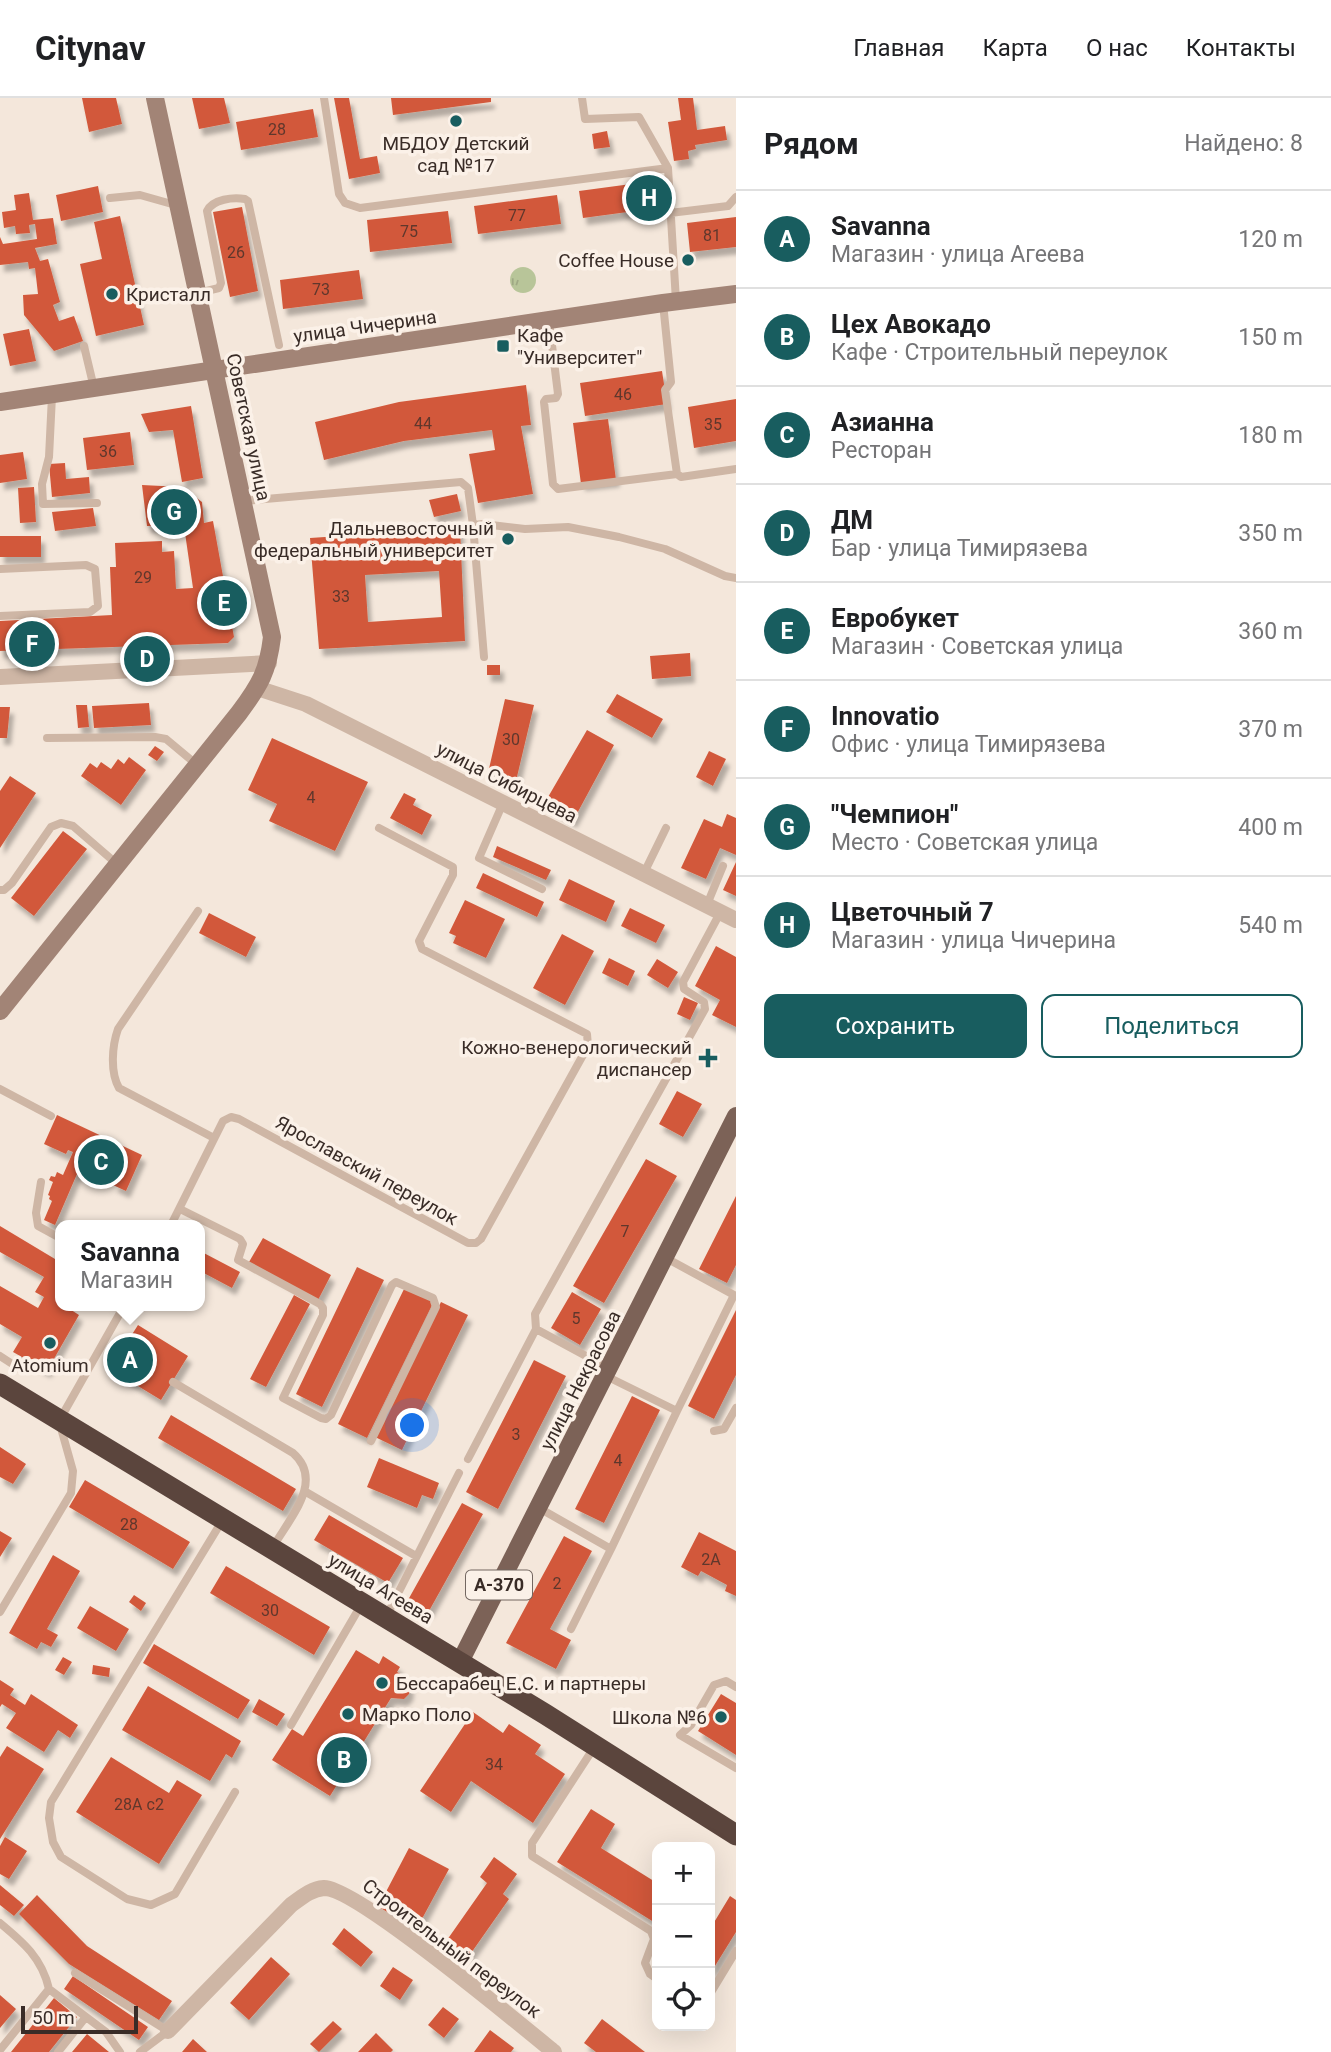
<!DOCTYPE html>
<html lang="ru">
<meta charset="utf-8">
<style>
:root{--surface:#fff;--page:#f6f6f6;--text:#202124;--muted:#757577;--line:#e0e0e0;--accent:#185d5f}
body{margin:0;font-family:Roboto,sans-serif;background:var(--page);color:var(--text)}
.controls{position:absolute;right:21px;bottom:21px;display:grid;overflow:hidden;border-radius:14px;box-shadow:0 7px 28px #0002}
.controls button{width:63px;height:63px;display:grid;place-items:center;padding:0;border:0;border-bottom:2px solid var(--line);background:var(--surface);color:var(--text);font:35px sans-serif}
.scale{position:absolute;left:21px;bottom:18px;width:117px;box-sizing:border-box;padding-left:7px;border:4px solid #392c27;border-top:0;font-size:19px;line-height:24px;white-space:nowrap;color:#392c27;-webkit-text-stroke:5px #fbf1e8;paint-order:stroke}
.you{position:absolute;left:413px;top:1328px;width:24px;height:24px;margin:-18px;border:5px solid #fff;border-radius:50%;background:#1a73e8;box-shadow:0 0 0 10px #1a73e833}
.badge{display:grid;place-items:center;width:46px;height:46px;border-radius:50%;background:var(--accent);color:#fff;font-size:23px;font-weight:700}
.pin{position:absolute;translate:-50% -50%;border:4px solid #fff;box-shadow:0 2px 7px #0006}
.popup{position:absolute;left:55px;top:1122px;width:150px;height:91px;box-sizing:border-box;display:grid;place-content:center;border-radius:14px;background:var(--surface);filter:drop-shadow(0 2px 5px #0005);font-size:23px;white-space:nowrap;color:var(--muted)}
.popup b{font-size:26px;color:var(--text)}
.popup::after{content:'';position:absolute;left:50%;top:100%;margin-left:-14px;border:14px solid transparent;border-top-color:var(--surface)}
.list{margin:0;padding:0;list-style:none}
h2{display:flex;justify-content:space-between;align-items:center;height:91px;margin:0;padding:0 28px;font-size:30px}
h2 small{font-size:23px;font-weight:400;color:var(--muted)}
.list li{display:grid;grid-template-columns:46px 1fr auto;gap:21px;align-items:center;box-sizing:border-box;height:98px;padding:0 28px;border-top:2px solid var(--line)}
.list b{display:block;font-size:26px;white-space:nowrap}
.list p{margin:0;font-size:23px;white-space:nowrap;color:var(--muted)}
.list em{font-size:23px;font-style:normal;color:var(--muted)}
.actions{display:flex;gap:14px;padding:21px 28px}
.actions a{flex:1;padding:16px 0;border:2px solid var(--accent);border-radius:14px;text-align:center;font-size:24px;color:var(--accent)}
.actions .main{background:var(--accent);color:#fff}
.icon{flex:none;width:38px;height:38px;fill:none;stroke:currentColor;stroke-width:2;stroke-linecap:round;stroke-linejoin:round}
.map{position:relative;flex:none;width:736px;height:1954px;overflow:hidden}
header{display:flex;align-items:center;gap:42px;box-sizing:border-box;height:98px;padding:0 35px;background:var(--surface);border-bottom:2px solid var(--line)}
header strong{font-size:33px}
nav{display:flex;gap:38px;margin-inline-start:auto;font-size:24px}
main{display:flex}
aside{flex:1;background:var(--surface)}
.map>svg:first-child{display:block}
.grass{fill:url(#grass-tufts)}
.building{fill:#d2593b;fill-rule:evenodd;filter:url(#shadow)}
.lines{fill:none;stroke-linecap:round;stroke-linejoin:round}
.lane{stroke:#ceb6a5;stroke-width:8}
.street{stroke:#ceb6a5;stroke-width:16}
.secondary{stroke:#a28476;stroke-width:18}
.primary{stroke:#7c6257;stroke-width:18}
.highway{stroke:#5b453d;stroke-width:21}
.poi-dot{fill:#185d5f;stroke:#fbf1e8;stroke-width:2.5}
.labels{text-anchor:middle;stroke-width:7;stroke-linejoin:round;paint-order:stroke}
.number-label{font-size:16px;fill:#5f372c}
.shield{fill:#fbf1e8;stroke:#736761;stroke-width:2}
.shield-label{font-size:18px;font-weight:bold;fill:#392c27}
.poi-label{font-size:19px;fill:#392c27;stroke:#fbf1e8;text-anchor:end}
.street-label{font-size:19px;fill:#392c27;stroke:#fbf1e8}
</style>
<header>
<strong>Citynav</strong>
<nav><a>Главная</a><a>Карта</a><a>О нас</a><a>Контакты</a></nav>
</header>
<main>
<div class="map">
<svg width="736" height="1954" viewBox="0 0 736 1954">
<defs>
<pattern id="grass-tufts" width="24" height="20" patternUnits="userSpaceOnUse" patternTransform="scale(1.75)"><rect width="24" height="20" fill="#b8c599"/><path d="M3 7l-1-3M5 7V3M7 7l1-3M15 17l-1-3M17 17v-4M19 17l1-3" fill="none" stroke="#9fa984"/></pattern>
<filter id="shadow"><feDropShadow dx="4" dy="7" stdDeviation="2" flood-color="#0004"/></filter>
</defs>
<rect width="100%" height="100%" fill="#f4e7db"/>
<!-- grass -->
<path class="grass" d="M510 182a13 13 0 1 1 26 0a13 13 0 1 1-26 0Z"/>
<!-- building -->
<path class="building" d="M82,0h34l6,26 -33,8z
M192,0h32l6,25 -31,6z
M334,0h15l11,61 17,-3 3,17 -31,6z
M391,0h100v4l-98,13z
M678,0h15l4,32 28,-4 2,14 -32,5 1,4 -8,2 1,8 -15,2 -6,-39 13,-2z
M313,11l5,28 -77,13 -5,-28z
M607,33l3,16 -16,2 -2,-15z
M661,82l4,27 -82,11 -4,-27z
M98,88l5,26 -42,9 -5,-26z
M29,95l4,27 20,-2 4,26 -22,4 5,13 8,-2 12,43 -7,3 6,16 15,-5 9,25 -29,10 -30,-36 -1,-20 15,-1 -3,-26 -6,1 -1,-7 -28,3v-28l3,7 34,-5 -2,-15 -6,1 1,8 -14,1 -1,-8 -11,2 -2,-16 14,-2 -2,-15z
M557,97l4,29 -83,10 -4,-28z
M242,109l16,84 -28,6 -17,-85z
M448,113l4,32 -82,9 -3,-32z
M120,118l24,109 -48,11 -16,-72 22,-5 -8,-37z
M736,119v30l-46,5 -3,-29z
M359,172l4,29 -80,10 -3,-29z
M29,231l7,32 -26,5 -7,-32z
M662,273l5,33 -82,12 -5,-33z
M526,287l5,40 -10,1 12,68 -55,9 -9,-49 26,-4 -3,-20 -88,11 -80,19 -9,-38 84,-20z
M736,301v42l-42,7 -6,-41z
M191,308l12,72 -21,4 -9,-52 -24,2 -8,-18z
M608,321l8,61 -35,4 -8,-61z
M130,334l4,33 -47,5 -4,-32z
M23,354l4,27 -27,4v-28z
M65,365l1,16 23,-2 1,16 -38,4 -3,-33z
M142,387l40,2 20,15 2,21 9,-2 21,116 -6,6 -228,8v-30l112,-6 -2,-48h6l-1,-24 47,-2v11l12,-1 2,38 17,-1 -9,-62h-37z
M34,389l2,35 -16,1 -2,-35z
M457,396l4,17 -27,6 -5,-17z
M93,410l3,18 -41,5 -3,-19z
M460,430l5,113 -146,8 -9,-111zM439,473l3,46 -74,5 -3,-47z
M0,438h41v21h-41z
M690,555l1,23 -39,3 -2,-23z
M487,567h13v10h-13z
M617,596l46,25 -11,19 -46,-26z
M505,601l29,6 -18,76 -28,-8z
M149,605l2,22 -57,3 -2,-22z
M76,607h11l2,22 -11,1z
M0,609h10l-3,31h-7z
M587,632l27,15 -41,76 -29,-17z
M272,640l96,44 -33,69 -66,-30 8,-17 -29,-14z
M155,648l9,6 -7,9 -9,-6z
M709,653l17,8 -13,27 -17,-9z
M129,659l17,13 -25,35 -40,-29 9,-13 7,5 4,-6 10,7 7,-10 6,5z
M10,678l26,17 -36,55v-57z
M404,695l12,6 -3,6 19,10 -10,20 -32,-17z
M727,716l9,4v37l-16,-7 -14,31 -25,-11 23,-49 18,8z
M63,733l24,18 -53,67 -23,-18z
M497,748l54,24 -5,10 -53,-23z
M736,764v34l-13,-6z
M483,775l61,29 -7,15 -61,-29z
M569,781l46,22 -9,21 -47,-22z
M465,802l40,19 -19,39 -33,-15 3,-7 -7,-3z
M630,810l35,17 -9,18 -35,-17z
M209,815l47,24 -10,20 -47,-24z
M562,836l32,17 -29,54 -32,-17z
M716,848l20,11v70l-24,-12 8,-15 -25,-14z
M609,860l26,13 -7,15 -26,-13z
M657,861l21,13 -10,16 -21,-13z
M684,899l14,6 -8,17 -13,-6z
M677,993l25,13 -19,33 -24,-13z
M57,1017l85,40 -16,36 -13,-6 4,-7 -24,-12 -8,4 -5,-3 -25,58 -11,-5 8,-19 -3,-2 1,-3 -2,-1 5,-13 -4,-2 2,-4 4,1 2,-5 6,3 10,-23 -5,-2 -2,4 -22,-10z
M646,1061l31,17 -73,127 -31,-17z
M736,1098v69l-9,18 -28,-14z
M0,1128l60,36v44h5l14,9 -32,56 -34,-19 9,-15 -22,-13v-38l38,22 6,-11 -9,-5 9,-15 -44,-25z
M263,1140l68,37 -13,25 -69,-38z
M200,1153l40,21 -8,16 -32,-17z
M357,1169l27,13 -62,127 -26,-13z
M405,1189l29,14 -67,137 -29,-14z
M572,1194l29,17 -21,36 -29,-17z
M294,1197l16,9 -44,83 -16,-8z
M441,1204l27,13 -66,135 -27,-13z
M736,1212v65l-22,44 -26,-13z
M138,1227l50,31 -27,44 -51,-31z
M534,1262l32,16 -68,133 -32,-17z
M632,1298l28,14 -56,113 -29,-14z
M171,1317l125,74 -13,22 -125,-73z
M0,1349l26,17 -13,20 -13,-7z
M379,1360l60,25 -6,16 -11,-4 -5,13 -50,-21z
M85,1382l105,62 -17,27 -104,-62z
M462,1405l21,11 -54,97 -21,-11z
M329,1417l74,43 -15,25 -74,-43z
M0,1433l12,7 -12,19z
M699,1434l37,19v45l-11,-5 2,-6 -26,-14 -3,5 -17,-9z
M564,1438l28,15 -42,78 21,11 -15,29 -50,-26z
M53,1457l27,16 -33,58 11,6 -7,12 -10,-5 -4,7 -28,-16z
M226,1468l104,61 -16,28 -104,-62z
M134,1497l12,8 -5,8 -12,-9z
M90,1508l39,23 -13,22 -39,-23z
M154,1546l96,56 -12,19 -95,-56z
M356,1552l23,14 4,-8 17,11 -3,5 9,5 4,10 -1,7 -5,5 -13,-1 -61,98 -58,-36 20,-31 11,7z
M63,1559l9,5 -8,13 -9,-5z
M93,1567l17,3 -1,9 -17,-3z
M0,1582l14,9 -4,6 15,10 6,-11 47,31 -8,13 -12,-8 -14,22 -38,-24 10,-15 -14,-9 -2,3z
M148,1588l93,55 -9,17 -6,-4 -16,27 -88,-51z
M721,1596l15,9v52l-38,-24z
M259,1601l26,15 -8,12 -25,-14z
M473,1614l30,21 6,-9 32,21 -6,9 30,20 -32,49 -62,-42 -20,31 -31,-21z
M7,1648l37,23 -44,70v-82z
M111,1659l58,36 8,-13 25,15 -43,69 -83,-52z
M591,1711l24,15 -14,24 56,35v41l-100,-62z
M5,1739l22,14 -18,28 -9,-5v-28z
M409,1750l40,21 -32,59 -39,-21z
M494,1759l23,17 -14,20 6,5 -40,57 -22,-16 40,-57 -7,-6z
M0,1787l24,20 -10,11 -14,-11z
M37,1797l50,51 85,55 -13,19 -90,-56 -50,-50z
M730,1798l6,4v32l-26,42v-45z
M344,1830l29,24 -12,15 -29,-23z
M271,1859l19,17 -41,46 -19,-17z
M393,1869l20,13 -13,20 -20,-14z
M73,1878l75,51 -9,13 -75,-51z
M0,1897l16,14 -16,19z
M54,1900l23,19 -28,35h-38z
M443,1909l16,12 -15,19 -16,-13z
M602,1921l43,33h-49l-12,-9z
M333,1923l9,8 -23,23 -9,-8z
M490,1932l24,18 -3,4h-37z
M376,1935l17,17 -2,2h-33z
M87,1936l22,18h-37z
M193,1941l14,13h-25z"/>
<g class="lines">
<!-- lane -->
<path class="lane" d="M324,0l15,96 6,9 15,5 308,-40
M582,0l3,21 54,-2 29,51 8,133
M110,100l30,-3 39,11
M670,115l58,-7 8,-9
M198,195l21,-5 2,-5 -14,-72c6,-12 26,-14 38,-12l3,2 31,144
M663,205l8,79 -6,8 12,84 4,3 55,-8
M549,223l9,73 -2,4 -10,1 -2,3 9,82 5,5 119,-15
M84,248l10,42
M52,298l-3,61 -7,27 1,20 54,-1
M243,403l218,-19 7,6 5,37
M0,471l86,-4 9,4 3,37 -8,6 -90,4
M484,559l-11,-132 10,-1 42,5 43,-2 51,10 46,12 60,27 11,2
M47,640l108,-1 11,2 30,25
M503,705l-24,55 63,31
M643,777l23,-47
M0,792h4l8,-7 39,-56 10,-4 12,3 44,38
M706,809l17,-41
M198,813l-80,118c-6,17 -8,43 1,59l95,50
M0,991l51,27
M41,1084l-5,31 2,13 22,12
M180,1111l60,30 3,5 -5,16 82,44 3,4v7l-40,83 38,20 5,1 5,-4 61,-130 4,-3 37,16 3,9 -65,134
M171,1127l52,-104 8,-4 8,2 229,124h8l5,-4 107,-193 -1,-12 -165,-85 -3,-8 34,-66v-8l-74,-39
M0,1258l20,13
M610,1271l-74,-40 -1,-15 170,-305 -1,-7 -20,-13 -1,-7 37,-69
M606,1278l71,35 57,-116 -68,-37
M173,1284l120,71c32,28 -4,66 -20,94
M714,1333l10,-2 12,-21
M468,1361l68,-130
M306,1394l110,64
M539,1410l72,41 -40,80
M222,1423l-171,281 -2,16 4,24 8,15 66,42 24,6 24,-11 60,-102
M611,1451l66,-138
M0,1514l71,-119 2,-22 -14,-50 65,-115
M386,1519l73,-144
M736,1589l-10,-6 -12,4 -23,40 -11,10 56,33
M291,1627l70,-120
M595,1648l-63,97v13l119,75 3,8 -9,24 5,11 7,5
M0,1825c23,19 42,35 49,66l57,43 14,20
M75,1875l93,58 -28,21
M710,1896l26,-43
M0,1952l49,-61
M58,1954l27,-34"/>
<!-- street -->
<path class="street" d="M0,579l269,-14
M257,590l49,16 430,216
M168,1933l123,-126c11,-8 20,-16 33,-17 31,-1 197,137 230,164"/>
<!-- secondary -->
<path class="secondary" d="M0,304l663,-99 73,-9
M0,913l239,-298c21,-28 29,-42 33,-76l-117,-539"/>
<!-- primary -->
<path class="primary" d="M460,1564l276,-546"/>
<!-- highway -->
<path class="highway" d="M0,1286l545,330 191,121"/>
</g>
<!-- markers -->
<g class="poi-dot">
<circle cx="456" cy="23" r="7"/>
<circle cx="688" cy="162" r="7"/>
<circle cx="112" cy="196" r="7"/>
<rect x="496" y="241" width="14" height="14" rx="3.5"/>
<circle cx="508" cy="441" r="7"/>
<path d="M704.5 949.5h7v7h7v7h-7v7h-7v-7h-7v-7h7z"/>
<circle cx="50" cy="1245" r="7"/>
<circle cx="382" cy="1585" r="7"/>
<circle cx="348" cy="1616" r="7"/>
<circle cx="721" cy="1619" r="7"/>
</g>
<g class="labels">
<!-- number labels -->
<g class="number-label">
<text x="277" y="37">28</text>
<text x="517" y="123">77</text>
<text x="409" y="139">75</text>
<text x="712" y="143">81</text>
<text x="236" y="160">26</text>
<text x="321" y="197">73</text>
<text x="623" y="302">46</text>
<text x="423" y="331">44</text>
<text x="713" y="332">35</text>
<text x="108" y="359">36</text>
<text x="143" y="485">29</text>
<text x="341" y="504">33</text>
<text x="511" y="647">30</text>
<text x="311" y="705">4</text>
<text x="625" y="1139">7</text>
<text x="576" y="1226">5</text>
<text x="516" y="1342">3</text>
<text x="618" y="1368">4</text>
<text x="129" y="1432">28</text>
<text x="711" y="1467">2А</text>
<text x="557" y="1491">2</text>
<text x="270" y="1518">30</text>
<text x="494" y="1672">34</text>
<text x="139" y="1712">28А с2</text>
</g>
<!-- shield labels -->
<rect class="shield" x="466" y="1472.5" width="66" height="29" rx="5"/>
<g class="shield-label">
<text x="499" y="1493">А-370</text>
</g>
<!-- poi labels -->
<g class="poi-label">
<text x="456" y="52" text-anchor="middle">МБДОУ Детский<tspan x="456" dy="22">сад №17</tspan></text>
<text x="674" y="169">Coffee House</text>
<text x="126" y="203" text-anchor="start">Кристалл</text>
<text x="517" y="244" text-anchor="start">Кафе<tspan x="517" dy="22">"Университет"</tspan></text>
<text x="494" y="437">Дальневосточный<tspan x="494" dy="22">федеральный университет</tspan></text>
<text x="692" y="956">Кожно-венерологический<tspan x="692" dy="22">диспансер</tspan></text>
<text x="50" y="1274" text-anchor="middle">Atomium</text>
<text x="396" y="1592" text-anchor="start">Бессарабец Е.С. и партнеры</text>
<text x="362" y="1623" text-anchor="start">Марко Поло</text>
<text x="707" y="1626">Школа №6</text>
</g>
<!-- street labels -->
<g class="street-label">
<text transform="translate(365 228) rotate(-8)" y="7">улица Чичерина</text>
<text transform="translate(249 329) rotate(78)" y="7">Советская улица</text>
<text transform="translate(507 684) rotate(27)" y="7">улица Сибирцева</text>
<text transform="translate(367 1072) rotate(29)" y="7">Ярославский переулок</text>
<text transform="translate(580 1282) rotate(-63)" y="7">улица Некрасова</text>
<text transform="translate(381 1490) rotate(31)" y="7">улица Агеева</text>
<text transform="translate(452 1850) rotate(37)" y="7">Строительный переулок</text>
</g>
</g>
</svg>
<div class="controls">
<button>+</button>
<button>−</button>
<button><svg class="icon" aria-label="locate" viewBox="0 0 24 24"><circle cx="12" cy="12" r="6"/><path d="M12 2v4M12 18v4M2 12h4M18 12h4"/></svg></button>
</div>
<div class="scale">50 m</div>
<div class="you"></div>
<div class="pin badge" style="left:130px;top:1262px">A</div>
<div class="popup"><b>Savanna</b>Магазин</div>
<div class="pin badge" style="left:344px;top:1662px">B</div>
<div class="pin badge" style="left:101px;top:1064px">C</div>
<div class="pin badge" style="left:147px;top:561px">D</div>
<div class="pin badge" style="left:224px;top:505px">E</div>
<div class="pin badge" style="left:32px;top:546px">F</div>
<div class="pin badge" style="left:174px;top:414px">G</div>
<div class="pin badge" style="left:649px;top:100px">H</div>
</div>
<aside>
<h2>Рядом<small>Найдено: 8</small></h2>
<ul class="list">
<li><span class="badge">A</span><div><b>Savanna</b><p>Магазин · улица Агеева</p></div><em>120 m</em></li>
<li><span class="badge">B</span><div><b>Цех Авокадо</b><p>Кафе · Строительный переулок</p></div><em>150 m</em></li>
<li><span class="badge">C</span><div><b>Азианна</b><p>Ресторан</p></div><em>180 m</em></li>
<li><span class="badge">D</span><div><b>ДМ</b><p>Бар · улица Тимирязева</p></div><em>350 m</em></li>
<li><span class="badge">E</span><div><b>Евробукет</b><p>Магазин · Советская улица</p></div><em>360 m</em></li>
<li><span class="badge">F</span><div><b>Innovatio</b><p>Офис · улица Тимирязева</p></div><em>370 m</em></li>
<li><span class="badge">G</span><div><b>&quot;Чемпион&quot;</b><p>Место · Советская улица</p></div><em>400 m</em></li>
<li><span class="badge">H</span><div><b>Цветочный 7</b><p>Магазин · улица Чичерина</p></div><em>540 m</em></li>
</ul>
<div class="actions"><a class="main">Сохранить</a><a>Поделиться</a></div>
</aside>
</main>
